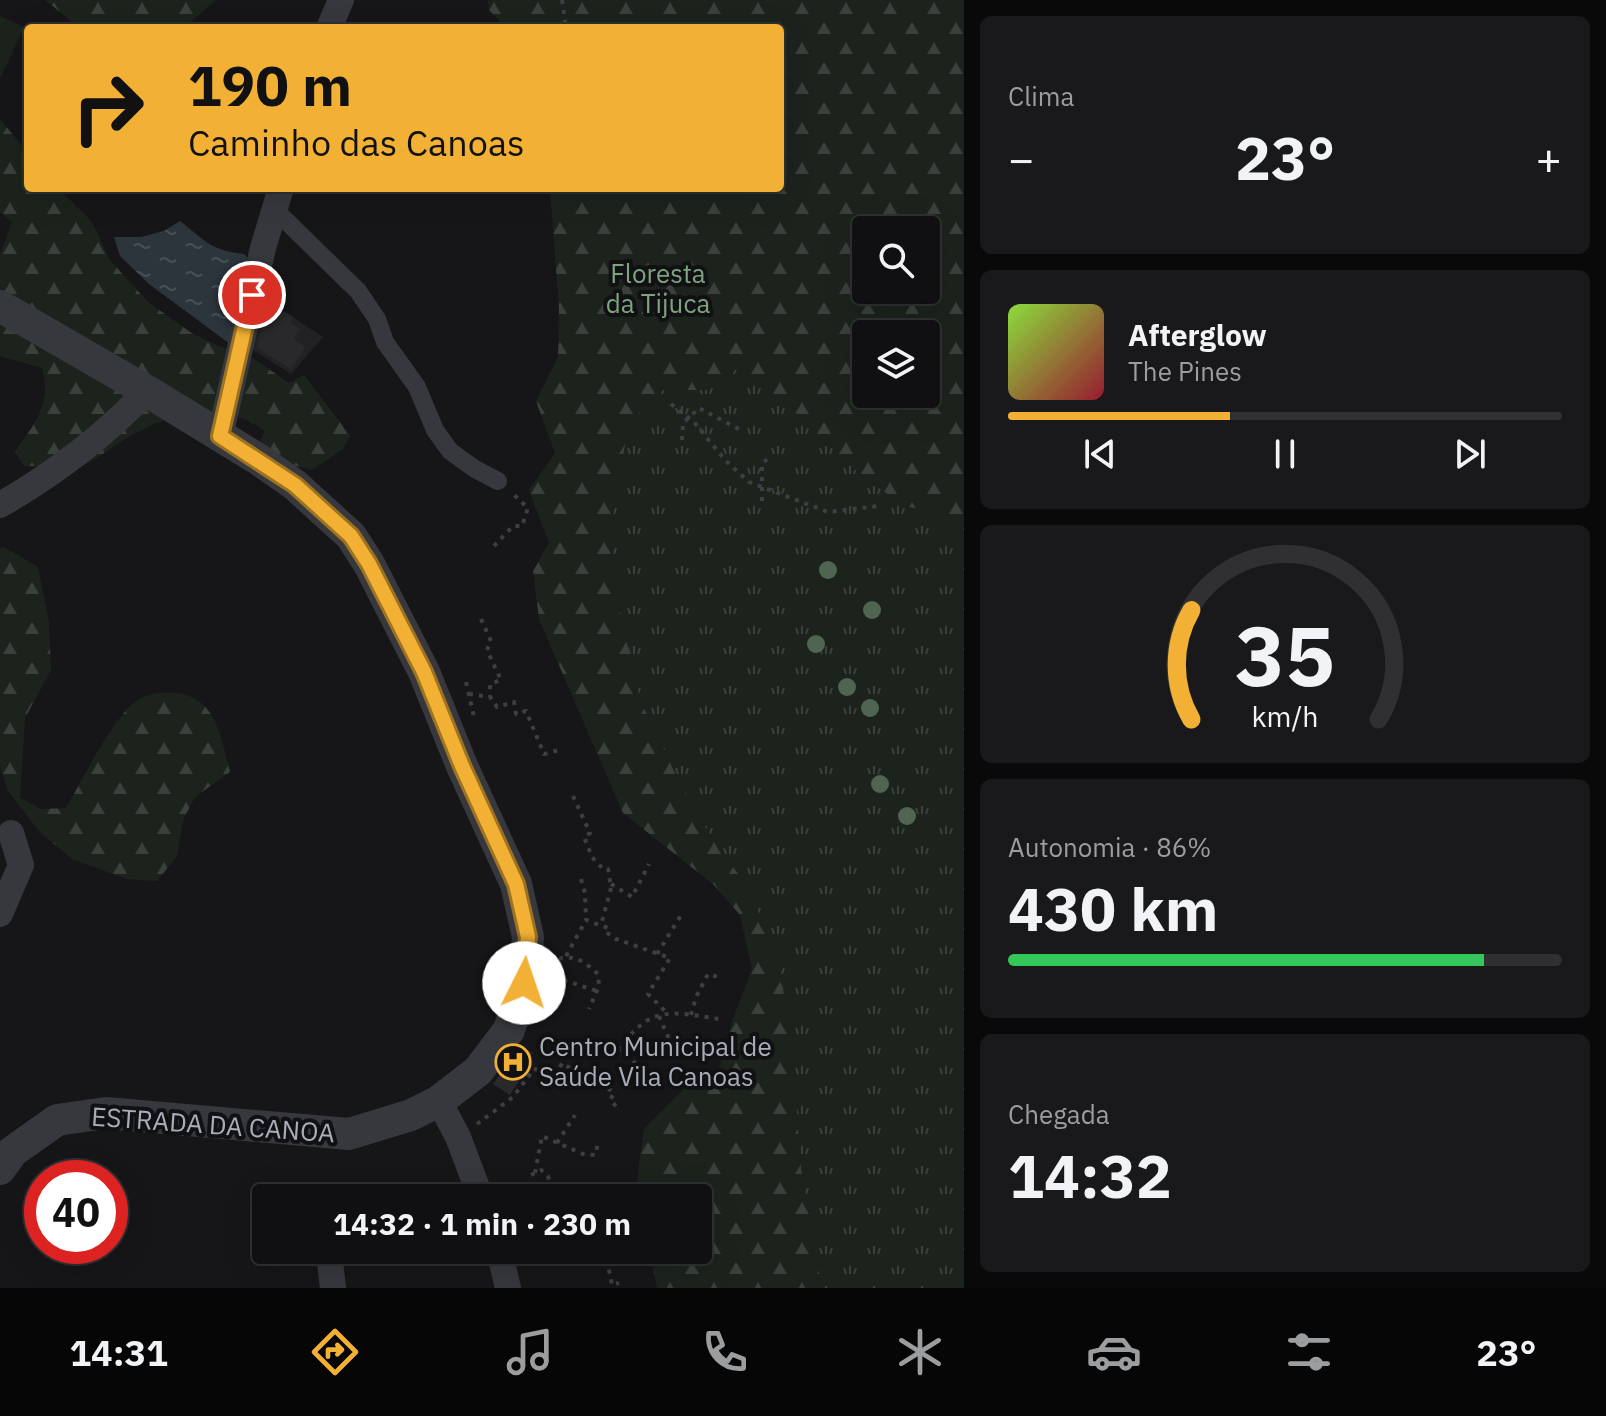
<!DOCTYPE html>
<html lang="pt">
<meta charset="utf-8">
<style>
body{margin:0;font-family:"IBM Plex Sans",sans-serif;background:#19191b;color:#f1f3f6;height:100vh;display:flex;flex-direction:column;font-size:30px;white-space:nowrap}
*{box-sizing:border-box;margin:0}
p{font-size:26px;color:#9c9d9f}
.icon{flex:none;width:44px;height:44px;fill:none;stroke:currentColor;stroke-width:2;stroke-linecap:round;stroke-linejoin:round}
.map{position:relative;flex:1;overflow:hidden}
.details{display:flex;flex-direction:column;gap:16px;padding:16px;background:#09090a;width:642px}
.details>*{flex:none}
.guide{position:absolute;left:24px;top:24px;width:760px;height:168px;border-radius:8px;box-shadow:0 8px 32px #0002,0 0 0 2px #303032;background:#f2b134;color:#111;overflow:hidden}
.controls{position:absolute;left:852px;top:216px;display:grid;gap:16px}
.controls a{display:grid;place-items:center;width:88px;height:88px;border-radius:8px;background:#101012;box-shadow:0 8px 32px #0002,0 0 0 2px #303032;font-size:40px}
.speed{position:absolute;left:24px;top:1160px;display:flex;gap:16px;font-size:40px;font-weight:700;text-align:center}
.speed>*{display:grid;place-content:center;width:104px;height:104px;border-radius:50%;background:#101012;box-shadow:0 8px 32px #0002,0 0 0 2px #303032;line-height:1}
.speed .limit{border:12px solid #d22;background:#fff;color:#111}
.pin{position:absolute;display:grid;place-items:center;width:68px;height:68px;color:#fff;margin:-34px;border:4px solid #fff;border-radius:50%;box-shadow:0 2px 8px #0007}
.me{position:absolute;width:88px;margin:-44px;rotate:4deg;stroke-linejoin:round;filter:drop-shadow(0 0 6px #0008)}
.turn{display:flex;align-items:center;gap:28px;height:168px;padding:0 32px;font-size:36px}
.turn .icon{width:104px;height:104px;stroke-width:2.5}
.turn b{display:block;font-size:56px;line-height:68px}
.big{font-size:60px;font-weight:800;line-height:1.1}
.details .card{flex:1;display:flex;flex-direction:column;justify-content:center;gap:12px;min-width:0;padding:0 28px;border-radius:12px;background:#19191b}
.details .dial{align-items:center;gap:0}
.dial svg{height:208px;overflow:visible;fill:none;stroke:#303032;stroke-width:7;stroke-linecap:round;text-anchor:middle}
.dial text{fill:#f1f3f6;stroke:none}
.song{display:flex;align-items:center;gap:24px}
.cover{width:96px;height:96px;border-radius:12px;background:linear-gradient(135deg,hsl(90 70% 55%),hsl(350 70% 35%))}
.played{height:8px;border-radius:4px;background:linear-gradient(90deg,#f2b134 40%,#303032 40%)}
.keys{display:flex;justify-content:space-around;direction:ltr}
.heat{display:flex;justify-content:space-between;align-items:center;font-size:44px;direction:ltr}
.charge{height:12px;border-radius:6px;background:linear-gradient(90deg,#34c759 86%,#303032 0)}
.trip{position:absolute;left:252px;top:1184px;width:460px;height:80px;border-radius:8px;background:#101012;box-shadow:0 8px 32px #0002,0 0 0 2px #303032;font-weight:800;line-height:80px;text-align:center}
.tabs{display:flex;height:128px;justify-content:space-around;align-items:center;background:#060607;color:#9c9d9f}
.tabs .icon{width:56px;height:56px}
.tabs .active{color:#f2b134}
.tabs b{font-size:36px;color:#f1f3f6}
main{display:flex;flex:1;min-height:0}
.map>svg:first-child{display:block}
.built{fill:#222225}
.grass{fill:url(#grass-tufts)}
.forest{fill:url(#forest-firs);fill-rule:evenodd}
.pitch{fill:#1c231d}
.water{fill:url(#water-ripples)}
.building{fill:#29292c}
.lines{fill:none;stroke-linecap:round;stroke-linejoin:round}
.path{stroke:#3d3f44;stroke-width:4;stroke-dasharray:4 6;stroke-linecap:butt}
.pedestrian{stroke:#37383d;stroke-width:18}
.minor{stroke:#37383d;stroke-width:26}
.tertiary{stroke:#37383d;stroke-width:32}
.tree{fill:#506452}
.route-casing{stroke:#9d7322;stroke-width:20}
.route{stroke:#f2b134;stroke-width:14}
.labels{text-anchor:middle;stroke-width:8;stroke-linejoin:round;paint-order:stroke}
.park-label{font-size:26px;fill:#7fa381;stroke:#111113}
.poi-label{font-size:26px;fill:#a8adb8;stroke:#111113;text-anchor:start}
.street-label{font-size:26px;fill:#a8adb8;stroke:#111113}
</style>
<main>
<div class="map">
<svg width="964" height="1288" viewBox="0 0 964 1288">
<defs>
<pattern id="grass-tufts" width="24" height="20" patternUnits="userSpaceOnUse" patternTransform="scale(2)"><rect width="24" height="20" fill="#1c231d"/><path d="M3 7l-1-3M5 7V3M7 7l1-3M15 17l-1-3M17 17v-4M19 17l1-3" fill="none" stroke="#3a403c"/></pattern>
<pattern id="forest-firs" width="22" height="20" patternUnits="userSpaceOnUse" patternTransform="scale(2)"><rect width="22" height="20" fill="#1c231d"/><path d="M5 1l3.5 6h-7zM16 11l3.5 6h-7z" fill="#3a403c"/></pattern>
<pattern id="water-ripples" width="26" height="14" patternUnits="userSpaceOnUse" patternTransform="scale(2)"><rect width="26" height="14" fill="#2c353c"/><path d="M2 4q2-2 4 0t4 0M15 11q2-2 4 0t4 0" fill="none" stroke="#485056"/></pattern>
</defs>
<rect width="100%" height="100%" fill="#161618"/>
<polygon class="built" points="258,294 323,337 291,374 242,343"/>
<polygon class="grass" points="739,367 782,400 854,469 902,505 964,521 964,1288 822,1288 801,1168 794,1075 751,892 707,830 675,773 640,700 621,617 610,532 629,422 663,389 708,390"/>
<g class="forest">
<polygon points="45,0 216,0 183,28 80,28"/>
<path d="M488,0H964V521L902,505L854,469L782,400L739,367L709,390H663L629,422L610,532L621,617L640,700L675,773L707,830L751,892L781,973L794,1075L801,1168L822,1288H657L649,1250H698V1198H638L636,1188L644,1129L686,1087L720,1066L733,1019L752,969L740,915L714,885L623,813L539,619L533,571L549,543L529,490L555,453L536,401L558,357L559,309L550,188H780V28H506L489,10ZM866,230H926V290H866ZM926,334V394H866V334Z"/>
<path d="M0,119L28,153V188H58L92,222L109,259L148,302L193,334L228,350L247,354L289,383L304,375L350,435L343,449L312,470L280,462L257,449L265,431C222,398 164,414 122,441C110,448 93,463 80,466C63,470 41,466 24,466L15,451C34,426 53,401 42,368L0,356V254L12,222L0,212Z"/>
<path d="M4,547L38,567L49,622L51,670L25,718L20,798L41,809L66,808C84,777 105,733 129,707C138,698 150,693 162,693C215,689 220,732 230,772L195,797L183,820L177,856L157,881L127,879L72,859L40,832L8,791L0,767V548Z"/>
</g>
<polygon class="pitch" points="0,16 24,27 0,79"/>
<path class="water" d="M180,221C206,241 209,250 244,254L249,260L230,344L149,284L120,256L114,237H141L164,231Z"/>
<g class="building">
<polygon points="267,301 293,317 290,323 300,329 293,339 305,347 291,369 257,348"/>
<polygon points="521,1046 533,1053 519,1073 523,1075 510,1095 493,1084"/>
</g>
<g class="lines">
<g class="path">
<polyline points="562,0 566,28"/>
<polyline points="671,404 694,422 725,460 749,482 828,512 878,506"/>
<polyline points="682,440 683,423 699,408 744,432"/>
<polyline points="762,501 762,464 770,456"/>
<polyline points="494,546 513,526 522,526 528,508 512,493"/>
<polyline points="481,619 491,641 487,650 501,680 490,684 490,697"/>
<polyline points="466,682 474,717"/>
<polyline points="469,694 490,697 497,707 514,702 516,714 526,711 544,754 559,750"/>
<polyline points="573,796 590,833 584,837 592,857 603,869 608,869 611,888 601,925"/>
<polyline points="581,879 585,893 586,920"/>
<polyline points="611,884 632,897 649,864"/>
<polyline points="657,954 683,912"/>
<polyline points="566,956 586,920 608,928 606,932 616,939 670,958 648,994 668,1014"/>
<polyline points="554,977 597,991"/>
<path d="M554,979L561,958C577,955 587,964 598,974L599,986L589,1009"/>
<polyline points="691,1015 696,997 708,974 722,978"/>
<polyline points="659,1016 675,1053"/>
<polyline points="617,1049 642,1068"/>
<path d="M575,1066C588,1078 601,1082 614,1093L610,1100L616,1106"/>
<path d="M477,1124L513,1097L534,1069L557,1073L562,1063L573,1070L582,1054L586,1055L594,1047L602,1044L613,1053C624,1043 633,1030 645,1022C666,1007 696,1016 719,1019"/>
<polyline points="557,1143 575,1115"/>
<polyline points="535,1173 542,1136 583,1154 595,1155 599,1140"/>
<polyline points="531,1175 541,1170 548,1176 554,1198"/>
<polyline points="605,1250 612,1285 619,1283"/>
</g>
<polyline class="pedestrian" points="274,209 358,291 377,319 385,342 417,387 435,430 450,451 475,469 498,481"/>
<g class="minor">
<polyline points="329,28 341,0"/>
<polyline points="220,436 263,248 281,188"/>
<path d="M0,505C54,474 104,436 147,391"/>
<polyline points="0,914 21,865 11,833"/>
<polyline points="439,1101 458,1137 481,1198"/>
<polyline points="499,1250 508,1288"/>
<polyline points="330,1262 333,1288"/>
</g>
<polyline class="tertiary" points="0,306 147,391 258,459 295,485 351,536 369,564 424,672 462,766 516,884 528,937 524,983 509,1030 478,1071 439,1101 411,1115 349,1134 106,1113 57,1120 12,1152 0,1169"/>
</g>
<g class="tree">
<circle cx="828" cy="570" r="9"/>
<circle cx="872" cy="610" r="9"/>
<circle cx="816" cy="644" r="9"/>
<circle cx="847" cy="687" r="9"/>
<circle cx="870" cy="708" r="9"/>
<circle cx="880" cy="784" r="9"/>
<circle cx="907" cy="816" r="9"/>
</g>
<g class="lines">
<defs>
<polyline id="route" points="252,295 220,436 295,485 351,536 369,564 424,672 462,766 516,884 528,937 524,983"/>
</defs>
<use href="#route" class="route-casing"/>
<use href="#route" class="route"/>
</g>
<defs>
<symbol id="hospital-ring" viewBox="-11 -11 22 22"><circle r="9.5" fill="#111113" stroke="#f2b134" stroke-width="1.5"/><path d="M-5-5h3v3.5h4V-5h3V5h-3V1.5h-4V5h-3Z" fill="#f2b134"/></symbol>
</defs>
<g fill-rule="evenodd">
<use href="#hospital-ring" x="493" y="1042" width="40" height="40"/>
</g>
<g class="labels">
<g class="park-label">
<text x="658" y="283">Floresta<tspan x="658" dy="30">da Tijuca</tspan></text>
</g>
<g class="poi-label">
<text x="539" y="1056">Centro Municipal de<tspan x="539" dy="30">Saúde Vila Canoas</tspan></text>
</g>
<g class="street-label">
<text transform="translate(213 1125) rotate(4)" y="9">ESTRADA DA CANOA</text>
</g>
</g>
</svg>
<div class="controls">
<a><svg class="icon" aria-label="search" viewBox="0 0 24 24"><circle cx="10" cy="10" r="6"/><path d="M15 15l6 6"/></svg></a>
<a><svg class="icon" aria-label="layers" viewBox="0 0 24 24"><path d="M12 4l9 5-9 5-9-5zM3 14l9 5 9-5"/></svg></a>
</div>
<div class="speed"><div class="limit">40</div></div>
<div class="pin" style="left:252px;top:295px;background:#d93025"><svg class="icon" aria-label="arrive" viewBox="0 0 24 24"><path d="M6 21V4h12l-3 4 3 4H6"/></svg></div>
<svg class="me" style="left:524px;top:983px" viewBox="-20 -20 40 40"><circle r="19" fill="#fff"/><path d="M0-13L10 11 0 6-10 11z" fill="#f2b134"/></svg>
<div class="trip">14:32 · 1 min · 230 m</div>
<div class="guide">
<div class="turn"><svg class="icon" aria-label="right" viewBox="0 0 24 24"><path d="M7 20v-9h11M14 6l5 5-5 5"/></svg><div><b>190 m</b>Caminho das Canoas</div></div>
</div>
</div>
<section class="details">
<div class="card"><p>Clima</p>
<div class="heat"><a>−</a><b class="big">23°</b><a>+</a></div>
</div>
<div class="card">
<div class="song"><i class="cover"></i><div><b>Afterglow</b><p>The Pines</p></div></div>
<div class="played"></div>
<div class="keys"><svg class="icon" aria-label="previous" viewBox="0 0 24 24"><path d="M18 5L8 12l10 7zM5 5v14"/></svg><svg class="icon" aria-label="pause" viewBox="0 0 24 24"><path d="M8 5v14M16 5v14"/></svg><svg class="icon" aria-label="next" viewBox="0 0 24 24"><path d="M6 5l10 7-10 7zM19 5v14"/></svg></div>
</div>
<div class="card dial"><svg viewBox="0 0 100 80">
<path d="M14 69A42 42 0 1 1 86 69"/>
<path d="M14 69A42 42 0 0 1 14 27" stroke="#f2b134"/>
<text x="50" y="56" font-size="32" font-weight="700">35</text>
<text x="50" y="72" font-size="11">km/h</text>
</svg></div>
<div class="card"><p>Autonomia · 86%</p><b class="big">430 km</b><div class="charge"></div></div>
<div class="card"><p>Chegada</p><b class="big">14:32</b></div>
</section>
</main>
<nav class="tabs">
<b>14:31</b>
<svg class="icon active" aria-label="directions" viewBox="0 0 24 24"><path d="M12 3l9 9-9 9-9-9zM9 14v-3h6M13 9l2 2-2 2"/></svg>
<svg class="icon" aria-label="music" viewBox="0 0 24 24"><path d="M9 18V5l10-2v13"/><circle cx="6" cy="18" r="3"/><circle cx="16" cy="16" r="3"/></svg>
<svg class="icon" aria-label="phone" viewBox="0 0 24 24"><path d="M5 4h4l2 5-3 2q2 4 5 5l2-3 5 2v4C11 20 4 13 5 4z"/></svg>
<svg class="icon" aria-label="climate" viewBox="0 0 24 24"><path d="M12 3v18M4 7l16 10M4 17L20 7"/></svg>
<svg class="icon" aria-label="car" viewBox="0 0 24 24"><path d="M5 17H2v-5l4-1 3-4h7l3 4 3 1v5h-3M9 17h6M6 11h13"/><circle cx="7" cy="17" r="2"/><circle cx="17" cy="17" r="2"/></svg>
<svg class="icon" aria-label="filters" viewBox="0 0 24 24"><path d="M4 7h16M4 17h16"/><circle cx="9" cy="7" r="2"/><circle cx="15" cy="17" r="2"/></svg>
<b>23°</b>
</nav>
